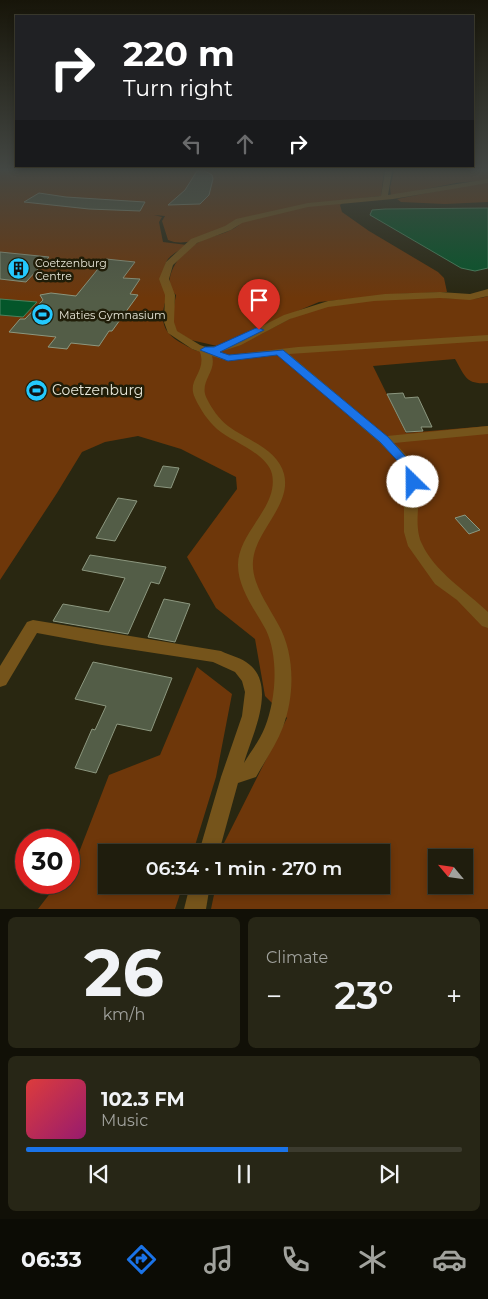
<!DOCTYPE html>
<meta charset="utf-8">
<style>
body{margin:0;font-family:Montserrat,sans-serif;background:#272616;color:#f1f3f6;height:100vh;display:flex;flex-direction:column;font-size:19px;white-space:nowrap}
*{box-sizing:border-box;margin:0}
p{font-size:16px;color:#a1a29d}
.icon{flex:none;width:28px;height:28px;fill:none;stroke:currentColor;stroke-width:2;stroke-linecap:round;stroke-linejoin:round}
.map{position:relative;height:909px;overflow:hidden}
.drawer{display:flex;flex-direction:column;gap:8px;padding:8px;background:#111007;flex:1}
.drawer>*{flex:none}
.banner{position:absolute;left:15px;top:15px;width:459px;height:152px;border-radius:0px;box-shadow:0 2px 8px #0003,0 0 0 1px #3c3b2e;background:#202124;color:#fff;overflow:hidden}
.needle{width:32px;rotate:299deg}
.buttons{position:absolute;left:428px;top:849px;display:grid;gap:10px}
.buttons a{display:grid;place-items:center;width:45px;height:45px;border-radius:0px;background:#1f1d0d;box-shadow:0 2px 8px #0003,0 0 0 1px #3c3b2e;font-size:25px}
.speed{position:absolute;left:15px;top:829px;display:flex;gap:10px;font-size:25px;font-weight:700;text-align:center}
.speed>*{display:grid;place-content:center;width:65px;height:65px;border-radius:50%;background:#1f1d0d;box-shadow:0 2px 8px #0003,0 0 0 1px #3c3b2e;line-height:1}
.speed .limit{border:8px solid #d22;background:#fff;color:#111}
.pin{position:absolute;display:grid;place-items:center;width:42px;height:42px;color:#fff;margin:-51px -21px;border-radius:50% 50% 50% 0;rotate:-45deg;box-shadow:0 0 5px #0007}
.pin .icon{rotate:45deg}
.me{position:absolute;width:55px;margin:-28px;rotate:337deg;stroke-linejoin:round;filter:drop-shadow(0 0 4px #0008)}
.turn{display:flex;align-items:center;gap:18px;height:105px;padding:0 25px;font-size:22px}
.turn .icon{width:65px;height:65px;stroke-width:2.5}
.turn b{display:block;font-size:35px;line-height:42px}
.lanes{display:flex;align-items:center;height:48px;padding:0 25px;background:#0003;justify-content:center;gap:25px;direction:ltr}
.lanes .off{opacity:.35}
.big{font-size:38px;font-weight:600;line-height:1.1}
.drawer .widget{flex:1;display:flex;flex-direction:column;justify-content:center;gap:8px;min-width:0;padding:0 18px;border-radius:8px;background:#272616}
.drawer .dial{align-items:center;gap:0}
.dial b{font-size:65px;line-height:1}
.song{display:flex;align-items:center;gap:15px}
.cover{width:60px;height:60px;border-radius:8px;background:linear-gradient(135deg,hsl(0 70% 55%),hsl(320 70% 35%))}
.played{height:5px;border-radius:2px;background:linear-gradient(90deg,#1a73e8 60%,#3c3b2e 60%)}
.keys{display:flex;justify-content:space-around;direction:ltr}
.heat{display:flex;justify-content:space-between;align-items:center;font-size:28px;direction:ltr}
.drawer .tiles{flex:1;display:grid;gap:8px;grid-template-columns:1fr 1fr}
.widget:last-child{grid-column:span 2}
.trip{position:absolute;left:98px;top:844px;width:292px;height:50px;border-radius:0px;background:#1f1d0d;box-shadow:0 2px 8px #0003,0 0 0 1px #3c3b2e;font-weight:600;line-height:50px;text-align:center}
.dock{display:flex;height:80px;justify-content:space-around;align-items:center;background:#0c0c05;color:#a1a29d}
.dock .icon{width:35px;height:35px}
.dock .current{color:#1a73e8}
.dock b{font-size:22px;color:#f1f3f6}
.map>svg:first-child{display:block}
.green{fill:#6e370a;fill-rule:evenodd}
.water{fill:#04562a;stroke:#48825e}
.building{fill:#535d47;stroke:#8c977f}
.lines{fill:none;stroke-linecap:round;stroke-linejoin:round}
.minor{fill:#75541b;fill-rule:evenodd}
.route{fill:#1a73e8;stroke:#114b97}
.labels{text-anchor:middle;stroke-width:5;stroke-linejoin:round;paint-order:stroke}
.far-poi-label{font-size:11px;fill:#e8e7d9;stroke:#201d08;text-anchor:start}
.poi-label{font-size:14px;fill:#e8e7d9;stroke:#201d08;text-anchor:start}
</style>
<div class="map">
<svg width="488" height="909" viewBox="0 0 488 909">
<rect width="100%" height="100%" fill="#292711"/>
<g class="green">
<path d="M0,171H384L381,196L345,200L340,205L342,212L369,231L438,272L444,278L447,292L398,294L319,302L267,324L231,342L217,346L191,340L176,331L172,316L176,295L170,289C166,268 185,248 203,240C215,235 229,233 239,225L233,223C214,231 189,249 168,240L162,221L165,216L154,215L162,217L159,222L163,242L187,245C181,250 173,253 168,259C160,269 169,287 166,299C159,322 163,334 185,345C190,348 197,352 203,352C241,355 285,313 326,306C364,298 404,297 443,298C458,298 473,301 488,296V383C466,385 465,376 455,359L373,366L406,433L488,426V909H211L216,885H381V852H222L223,845L287,718L265,696L255,639L216,608L187,557L237,489L236,477L181,449L138,436L105,442L82,452L57,493L0,580ZM436,858H464V885H436Z"/>
<polygon points="394,171 488,171 488,180 456,183 391,196 390,187"/>
<polygon points="488,183 488,202 445,204 401,202 397,199 463,186"/>
<polygon points="197,667 232,694 216,777 193,852 106,852 106,885 183,885 175,909 38,909 58,883 69,882 69,867 78,855 109,775 160,755"/>
</g>
<g class="water">
<polygon points="488,208 488,268 475,271 461,268 370,215 372,210 385,209"/>
<polygon points="0,299 37,302 23,317 0,315"/>
</g>
<g class="building">
<polygon points="197,171 205,171 212,175 213,179 209,195 200,204 168,205 185,190"/>
<polygon points="39,193 66,197 145,202 140,211 89,209 24,202"/>
<polygon points="0,252 49,257 26,282 0,279"/>
<polygon points="106,259 135,262 123,278 140,279 130,294 138,295 112,331 109,331 99,346 71,343 67,349 48,347 56,337 9,332 20,319 25,319 43,300 40,295 51,293 76,296"/>
<polygon points="403,393 405,398 418,397 432,427 421,427 423,431 406,432 387,394"/>
<polygon points="163,466 179,468 171,488 154,486"/>
<polygon points="118,498 137,501 115,541 96,538"/>
<polygon points="465,515 480,530 469,534 455,518"/>
<polygon points="90,555 166,567 159,584 151,582 128,634 53,621 63,604 109,612 125,578 82,570"/>
<polygon points="164,599 190,604 175,642 148,637"/>
<polygon points="93,662 172,678 151,731 117,724 96,773 75,768 92,729 95,730 106,706 75,699"/>
</g>
<g class="lines">
<g class="minor">
<path d="M385,171H392L388,195L488,179V183L393,199L308,207L242,223L231,230L197,243L173,265L169,279L175,295L174,322L177,331L200,345L206,347L217,346L234,340L284,315L328,301L385,294L440,292L470,294L488,289V296L470,300L440,298L374,301L328,307L290,319L241,345L220,352L229,355L298,347L488,335V341L289,354L387,436L488,426V434L394,443C402,450 411,459 416,469C425,488 411,522 422,544C434,571 467,592 488,612V628L482,626L457,600L435,584L408,546L404,532V493L406,482L404,469L399,462L380,443L278,355L228,361L212,356C217,372 198,382 207,399C212,409 219,419 228,426C245,439 278,449 284,474C292,505 255,531 253,561C251,583 268,605 278,624C295,653 295,695 283,727C276,745 265,761 256,777L238,783L219,852H199L221,777L242,716L245,692L242,681L235,672L213,662L102,645L37,633L6,685L0,687V666L27,622L33,620L221,651C229,655 239,657 246,662C279,683 252,735 244,763C251,751 260,740 265,727C276,699 279,658 266,630C255,610 238,588 238,565C238,532 279,507 272,474C267,453 232,442 217,429C208,421 200,409 195,398C186,379 207,373 200,352L192,349L168,333L164,322L165,295L159,279L166,262L191,239L225,226L236,219L308,203L381,196Z"/>
<polygon points="190,885 210,885 206,909 184,909"/>
</g>
</g>
<linearGradient id="sky" x2="0" y2="1"><stop stop-color="#171509"/><stop offset="0.57" stop-color="#434743"/><stop offset="1" stop-color="#434743" stop-opacity="0"/></linearGradient>
<rect width="488" height="298" fill="url(#sky)"/>
<polygon class="route" points="256,328 259,328 264,330 220,352 229,355 283,350 388,437 414,466 419,482 417,485 409,485 405,469 380,442 277,355 228,361 200,350 205,347 214,347"/>
<defs>
<symbol id="building-disc" viewBox="-11 -11 22 22"><circle r="9.5" fill="#24c9fe" stroke="#201d08"/><path d="M-4-6H4V6H1V3H-1V6H-4ZM-2.5-4.3h1.7v1.8h-1.7ZM.8-4.3h1.7v1.8H.8ZM-2.5-1h1.7V.8h-1.7ZM.8-1h1.7V.8H.8Z" fill="#111"/></symbol>
<symbol id="stadium-disc" viewBox="-11 -11 22 22"><circle r="9.5" fill="#24c9fe" stroke="#201d08"/><path d="M0-5a6.5 5 0 1 0 0 10a6.5 5 0 1 0 0-10ZM-3.5-1.8h7v3.6h-7Z" fill="#111"/></symbol>
</defs>
<g fill-rule="evenodd">
<use href="#building-disc" x="6" y="256" width="25" height="25"/>
<use href="#stadium-disc" x="30" y="302" width="25" height="25"/>
<use href="#stadium-disc" x="24" y="378" width="25" height="25"/>
</g>
<g class="labels">
<g class="far-poi-label">
<text x="35" y="267">Coetzenburg<tspan x="35" dy="13">Centre</tspan></text>
<text x="59" y="319">Maties Gymnasium</text>
</g>
<g class="poi-label">
<text x="52" y="395">Coetzenburg</text>
</g>
</g>
</svg>
<div class="buttons">
<a><svg class="needle" viewBox="-14 -14 28 28"><path d="M0-13l5 13h-10z" fill="#e53935"/><path d="M0 13l5-13h-10z" fill="#a1a29d"/></svg></a>
</div>
<div class="speed"><div class="limit">30</div></div>
<div class="pin" style="left:259px;top:330px;background:#d93025"><svg class="icon" aria-label="arrive" viewBox="0 0 24 24"><path d="M6 21V4h12l-3 4 3 4H6"/></svg></div>
<svg class="me" style="left:413px;top:482px" viewBox="-20 -20 40 40"><circle r="19" fill="#fff"/><path d="M0-13L10 11 0 6-10 11z" fill="#1a73e8"/></svg>
<div class="trip">06:34 · 1 min · 270 m</div>
<div class="banner">
<div class="turn"><svg class="icon" aria-label="right" viewBox="0 0 24 24"><path d="M7 20v-9h11M14 6l5 5-5 5"/></svg><div><b>220 m</b>Turn right</div></div>
<div class="lanes"><svg class="icon off" aria-label="left" viewBox="0 0 24 24"><path d="M17 20v-9H6M10 6l-5 5 5 5"/></svg><svg class="icon off" aria-label="ahead" viewBox="0 0 24 24"><path d="M12 20V5M6 11l6-6 6 6"/></svg><svg class="icon" aria-label="right" viewBox="0 0 24 24"><path d="M7 20v-9h11M14 6l5 5-5 5"/></svg></div>
</div>
</div>
<section class="drawer">
<div class="tiles">
<div class="widget dial"><b>26</b><p>km/h</p></div>
<div class="widget"><p>Climate</p>
<div class="heat"><a>−</a><b class="big">23°</b><a>+</a></div>
</div>
<div class="widget">
<div class="song"><i class="cover"></i><div><b>102.3 FM</b><p>Music</p></div></div>
<div class="played"></div>
<div class="keys"><svg class="icon" aria-label="previous" viewBox="0 0 24 24"><path d="M18 5L8 12l10 7zM5 5v14"/></svg><svg class="icon" aria-label="pause" viewBox="0 0 24 24"><path d="M8 5v14M16 5v14"/></svg><svg class="icon" aria-label="next" viewBox="0 0 24 24"><path d="M6 5l10 7-10 7zM19 5v14"/></svg></div>
</div>
</div>
</section>
<nav class="dock">
<b>06:33</b>
<svg class="icon current" aria-label="directions" viewBox="0 0 24 24"><path d="M12 3l9 9-9 9-9-9zM9 14v-3h6M13 9l2 2-2 2"/></svg>
<svg class="icon" aria-label="music" viewBox="0 0 24 24"><path d="M9 18V5l10-2v13"/><circle cx="6" cy="18" r="3"/><circle cx="16" cy="16" r="3"/></svg>
<svg class="icon" aria-label="phone" viewBox="0 0 24 24"><path d="M5 4h4l2 5-3 2q2 4 5 5l2-3 5 2v4C11 20 4 13 5 4z"/></svg>
<svg class="icon" aria-label="climate" viewBox="0 0 24 24"><path d="M12 3v18M4 7l16 10M4 17L20 7"/></svg>
<svg class="icon" aria-label="car" viewBox="0 0 24 24"><path d="M5 17H2v-5l4-1 3-4h7l3 4 3 1v5h-3M9 17h6M6 11h13"/><circle cx="7" cy="17" r="2"/><circle cx="17" cy="17" r="2"/></svg>
</nav>
